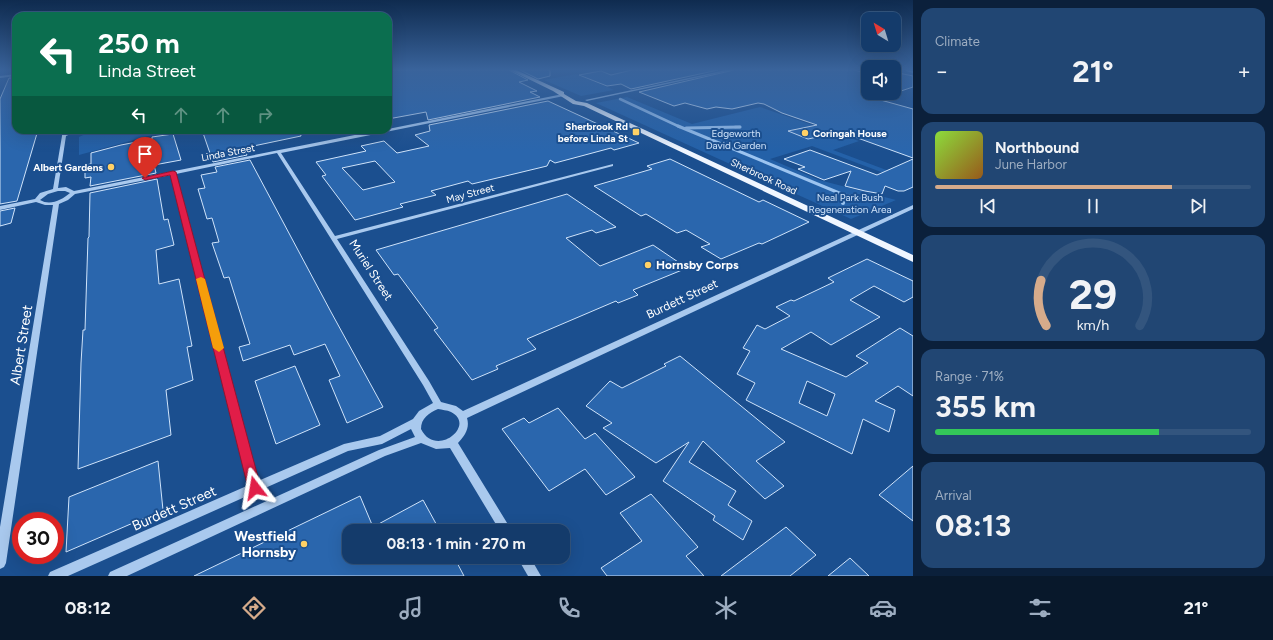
<!DOCTYPE html>
<meta charset="utf-8">
<style>
body{margin:0;font-family:Figtree,sans-serif;background:#214673;color:#f1f3f6;height:100vh;display:flex;flex-direction:column;font-size:15px;white-space:nowrap}
*{box-sizing:border-box;margin:0}
p{font-size:13px;color:#9dadc1}
.icon{flex:none;width:22px;height:22px;fill:none;stroke:currentColor;stroke-width:2;stroke-linecap:round;stroke-linejoin:round}
.map{position:relative;flex:1;overflow:hidden}
.panel{display:flex;flex-direction:column;gap:8px;padding:8px;background:#0b203b;width:360px}
.panel>*{flex:none}
.top-card{position:absolute;left:12px;top:12px;width:380px;height:122px;border-radius:12px;box-shadow:0 4px 16px #0002,0 0 0 1px #33557e;background:#0b6e4f;color:#fff;overflow:hidden}
.needle{width:26px;rotate:322deg}
.buttons{position:absolute;left:861px;top:12px;display:grid;gap:8px}
.buttons a{display:grid;place-items:center;width:40px;height:40px;border-radius:8px;background:#143b6b;box-shadow:0 4px 16px #0002,0 0 0 1px #33557e;font-size:20px}
.speed{position:absolute;left:12px;top:512px;display:flex;gap:8px;font-size:20px;font-weight:700;text-align:center}
.speed>*{display:grid;place-content:center;width:52px;height:52px;border-radius:50%;background:#143b6b;box-shadow:0 4px 16px #0002,0 0 0 1px #33557e;line-height:1}
.speed .limit{border:6px solid #d22;background:#fff;color:#111}
.pin{position:absolute;display:grid;place-items:center;width:34px;height:34px;color:#fff;margin:-41px -17px;border-radius:50% 50% 50% 0;rotate:-45deg;box-shadow:0 0 4px #0007}
.pin .icon{rotate:45deg}
.me{position:absolute;width:44px;margin:-22px;rotate:346deg;stroke-linejoin:round;filter:drop-shadow(0 0 3px #0008)}
.turn{display:flex;align-items:center;gap:14px;height:84px;padding:0 20px;font-size:18px}
.turn .icon{width:52px;height:52px;stroke-width:2.5}
.turn b{display:block;font-size:28px;line-height:34px}
.lanes{display:flex;align-items:center;height:38px;padding:0 20px;background:#0003;justify-content:center;gap:20px;direction:ltr}
.lanes .off{opacity:.35}
.big{font-size:30px;font-weight:700;line-height:1.1}
.panel .widget{flex:1;display:flex;flex-direction:column;justify-content:center;gap:6px;min-width:0;padding:0 14px;border-radius:12px;background:#214673}
.panel .dial{align-items:center;gap:0}
.dial svg{height:104px;overflow:visible;fill:none;stroke:#33557e;stroke-width:7;stroke-linecap:round;text-anchor:middle}
.dial text{fill:#f1f3f6;stroke:none}
.song{display:flex;align-items:center;gap:12px}
.cover{width:48px;height:48px;border-radius:6px;background:linear-gradient(135deg,hsl(90 70% 55%),hsl(30 70% 35%))}
.played{height:4px;border-radius:2px;background:linear-gradient(90deg,#d6ab8b 75%,#33557e 75%)}
.keys{display:flex;justify-content:space-around;direction:ltr}
.heat{display:flex;justify-content:space-between;align-items:center;font-size:22px;direction:ltr}
.charge{height:6px;border-radius:3px;background:linear-gradient(90deg,#34c759 71%,#33557e 0)}
.trip{position:absolute;left:342px;top:524px;width:228px;height:40px;border-radius:12px;background:#143b6b;box-shadow:0 4px 16px #0002,0 0 0 1px #33557e;font-weight:700;line-height:40px;text-align:center}
.tab-bar{display:flex;height:64px;justify-content:space-around;align-items:center;background:#08182b;color:#9dadc1}
.tab-bar .icon{width:28px;height:28px}
.tab-bar .on{color:#d6ab8b}
.tab-bar b{font-size:18px;color:#f1f3f6}
main{display:flex;flex:1;min-height:0}
.map>svg:first-child{display:block}
.green{fill:#2461a8}
.lines{fill:none;stroke-linecap:round;stroke-linejoin:round}
.stream-far2{stroke:#9cc4f0;stroke-width:2.5}
.stream-far1{stroke:#9cc4f0;stroke-width:3}
.stream{stroke:#9cc4f0;stroke-width:4}
.building{fill:#2a66ad;stroke:#cfe3fa;fill-rule:evenodd}
.minor{fill:#a9c9ee;fill-rule:evenodd}
.major{fill:#f0f6ff;fill-rule:evenodd}
.route{fill:#e11d48;stroke:#92132f}
.slow{fill:#f59e0b}
.poi-dot{fill:#ffd166;stroke:#1b4f8f;stroke-width:1.5}
.labels{text-anchor:middle;stroke-width:4;stroke-linejoin:round;paint-order:stroke}
.far-poi-label{font-size:10px;font-weight:bold;fill:#fff;stroke:#1b4f8f;text-anchor:end}
.far-park-label{font-size:10px;fill:#cfe3fa;stroke:#1b4f8f}
.far-street-label{font-size:10px;fill:#fff;stroke:#1b4f8f}
.poi-label{font-size:12px;font-weight:bold;fill:#fff;stroke:#1b4f8f;text-anchor:start}
.street-label{font-size:12px;fill:#fff;stroke:#1b4f8f}
.near-street-label{font-size:14px;fill:#fff;stroke:#1b4f8f}
.near-poi-label{font-size:14px;font-weight:bold;fill:#fff;stroke:#1b4f8f;text-anchor:end}
</style>
<main>
<div class="map">
<svg width="913" height="576" viewBox="0 0 913 576">
<rect width="100%" height="100%" fill="#1b4f8f"/>
<g class="green">
<polygon points="576,74 614,90 581,96 544,80"/>
<polygon points="627,97 692,124 760,107 859,141 833,150 913,180 913,184 812,146 770,159 819,180 896,200 851,219 596,103"/>
<polygon points="94,130 170,130 79,155 79,137"/>
</g>
<g class="lines">
<g class="stream-far2">
<polyline points="620,99 680,127"/>
<polyline points="735,127 740,127"/>
</g>
<g class="stream-far1">
<polyline points="678,126 844,195 864,198"/>
<polyline points="686,128 740,127"/>
<polyline points="843,200 844,195"/>
</g>
<polyline class="stream" points="843,203 843,199"/>
</g>
<g class="building">
<polygon points="388,70 509,70 528,80 519,82 537,91 530,92 540,97 428,120 426,112 388,119"/>
<polygon points="520,70 550,70 550,76 538,79"/>
<polygon points="632,70 718,70 631,89 621,84 607,86 579,75 601,71 611,75"/>
<polygon points="734,70 855,70 861,72 868,70 868,93 894,93 894,72 913,76 913,87 877,99 913,109 913,158 841,132 808,139 788,131 817,125 782,113 764,104 758,103 732,109 716,107 707,109 685,103 674,106 639,92"/>
<polygon points="9,78 16,78 16,130 38,130 17,201 0,204 0,99"/>
<path d="M548,101L639,143L614,150L611,148L555,163L550,160L547,166L518,173L472,184L468,181L431,191L436,195L400,204L403,207L355,220L322,176L326,175L316,162L366,151L361,146L384,141L397,153L429,146L415,135L430,131L429,125ZM375,161L395,182L363,190L342,168Z"/>
<polygon points="202,130 300,130 301,136 244,148 247,155 213,162"/>
<polygon points="173,134 181,160 154,165 156,173 90,186 91,177 85,178 85,165 91,164 91,153 121,145 152,139 152,137"/>
<polygon points="810,150 877,175 913,159 913,187 904,191 898,191 885,186 882,194 865,191 845,186 851,171 824,180 798,169 805,167 784,159"/>
<polygon points="670,159 759,202 763,200 809,222 762,244 759,243 721,259 701,247 710,244 686,230 677,233 646,214 641,216 594,186 652,169 647,166"/>
<polygon points="250,160 331,312 383,407 347,423 329,380 340,376 325,344 294,355 290,345 243,361 239,347 250,344 229,277 224,278 212,243 219,242 212,218 207,219 198,189 205,188 201,175 217,172 215,167"/>
<polygon points="157,179 164,220 168,219 174,245 156,250 159,284 179,279 192,346 187,347 193,380 166,390 171,435 78,469 81,363 83,330 85,330 88,238 89,237 90,193"/>
<polygon points="567,194 616,227 596,233 592,230 566,238 600,266 653,245 687,268 633,290 638,295 618,303 616,301 527,339 536,349 496,366 498,369 472,380 434,330 438,328 398,274 394,275 376,250"/>
<polygon points="15,208 11,223 0,226 0,211"/>
<path d="M867,259L913,281V297L904,302L874,286L850,300L880,317L831,345L811,332L781,349L846,377L868,363L856,356L900,328L913,336V396L898,386L875,401L895,410L889,432L863,419L852,454L746,400L755,383L737,374L750,351L743,348L757,325L765,329L790,316L776,307L791,300L794,301L834,282L828,278ZM807,381L835,394L827,416L799,403Z"/>
<polygon points="680,356 785,442 756,461 784,486 765,499 703,441 689,462 736,491 728,505 752,521 743,540 713,520 715,516 663,481 689,442 656,463 603,428 612,423 586,406 610,381 622,388 666,366 664,364"/>
<polygon points="295,366 320,425 276,444 255,381"/>
<polygon points="558,408 585,439 595,433 635,477 606,495 585,469 549,491 502,429 524,418 529,423"/>
<polygon points="158,461 163,510 66,552 69,497"/>
<polygon points="913,466 913,521 879,495"/>
<polygon points="651,494 698,547 686,556 704,576 607,576 601,568 642,541 620,513"/>
<polygon points="360,496 373,527 423,500 440,531 349,531 349,557 454,557 464,576 194,576"/>
<polygon points="786,527 816,555 790,576 721,576"/>
<polygon points="850,558 869,576 828,576"/>
</g>
<g class="lines">
<g class="minor">
<polygon points="726,70 733,70 587,101 585,100"/>
<polygon points="906,70 913,71 913,73 906,71"/>
<polygon points="16,74 16,76 0,78 0,76"/>
<path d="M563,94L565,95L564,96L281,153L335,236L613,164V166L337,239L429,381L441,402L456,406L463,411L911,206L913,205V209L467,418C470,428 465,436 458,443L512,531H500L450,448L436,449L421,443L385,456L127,576H108L110,572L379,450L415,437L411,429L382,444L348,451L68,576H48L50,572L249,485L171,175L75,194L68,200L59,204L6,563L4,567L0,569V527L53,205H45L36,202L0,210V206L35,199L40,193L53,189L63,130H67V133L74,130H80L66,136L58,188L66,187L74,191L380,130H388V129ZM277,153L423,385L433,403L419,411L413,419L380,436L344,444L258,481L176,174ZM58,191H65L70,193C62,200 50,206 40,200L48,194ZM438,409C442,410 447,410 451,412C477,425 436,459 421,429C421,418 429,413 438,409Z"/>
<polygon points="517,557 530,557 541,576 528,576"/>
</g>
<polygon class="major" points="510,70 516,70 564,92 564,94 576,101 587,103 913,255 913,262 584,106 573,104 553,91"/>
</g>
<linearGradient id="sky" x2="0" y2="1"><stop stop-color="#0f2b4f"/><stop offset="0.46" stop-color="#39639b"/><stop offset="1" stop-color="#39639b" stop-opacity="0"/></linearGradient>
<rect width="913" height="151" fill="url(#sky)"/>
<polygon class="route" points="173,171 176,172 261,488 259,492 255,494 250,492 248,488 170,175 145,180 142,178"/>
<polygon class="slow" points="201,277 205,279 224,348 219,352 213,348 196,279"/>
<g class="poi-dot">
<rect x="632" y="128" width="8" height="8" rx="2"/>
<circle cx="805" cy="133" r="4"/>
<circle cx="111" cy="167" r="4"/>
<circle cx="648" cy="265" r="4"/>
<circle cx="304" cy="544" r="4"/>
</g>
<g class="labels">
<g class="far-poi-label">
<text x="628" y="130">Sherbrook Rd<tspan x="628" dy="12">before Linda St</tspan></text>
<text x="813" y="137" text-anchor="start">Coringah House</text>
<text x="103" y="171">Albert Gardens</text>
</g>
<g class="far-park-label">
<text x="736" y="137">Edgeworth<tspan x="736" dy="12">David Garden</tspan></text>
<text x="850" y="201">Neal Park Bush<tspan x="850" dy="12">Regeneration Area</tspan></text>
</g>
<g class="far-street-label">
<text transform="translate(228 152) rotate(-11)" y="4">Linda Street</text>
<text transform="translate(764 176) rotate(25)" y="4">Sherbrook Road</text>
<text transform="translate(470 193) rotate(-15)" y="4">May Street</text>
</g>
<g class="poi-label">
<text x="656" y="269">Hornsby Corps</text>
</g>
<g class="street-label">
<text transform="translate(371 270) rotate(57)" y="4">Muriel Street</text>
<text transform="translate(682 299) rotate(-25)" y="4">Burdett Street</text>
</g>
<g class="near-street-label">
<text transform="translate(21 345) rotate(-81)" y="5">Albert Street</text>
<text transform="translate(174 508) rotate(-24)" y="5">Burdett Street</text>
</g>
<g class="near-poi-label">
<text x="296" y="541">Westfield<tspan x="296" dy="16">Hornsby</tspan></text>
</g>
</g>
</svg>
<div class="buttons">
<a><svg class="needle" viewBox="-14 -14 28 28"><path d="M0-13l5 13h-10z" fill="#e53935"/><path d="M0 13l5-13h-10z" fill="#9dadc1"/></svg></a>
<a><svg class="icon" aria-label="sound" viewBox="0 0 24 24"><path d="M4 9h4l5-4v14l-5-4H4zM17 9q2 3 0 6"/></svg></a>
</div>
<div class="speed"><div class="limit">30</div></div>
<div class="pin" style="left:145px;top:178px;background:#d93025"><svg class="icon" aria-label="arrive" viewBox="0 0 24 24"><path d="M6 21V4h12l-3 4 3 4H6"/></svg></div>
<svg class="me" style="left:255px;top:488px" viewBox="-20 -20 40 40"><path d="M0-17L14 15 0 8-14 15z" fill="#e11d48" stroke="#fff" stroke-width="4"/></svg>
<div class="trip">08:13 · 1 min · 270 m</div>
<div class="top-card">
<div class="turn"><svg class="icon" aria-label="left" viewBox="0 0 24 24"><path d="M17 20v-9H6M10 6l-5 5 5 5"/></svg><div><b>250 m</b>Linda Street</div></div>
<div class="lanes"><svg class="icon" aria-label="left" viewBox="0 0 24 24"><path d="M17 20v-9H6M10 6l-5 5 5 5"/></svg><svg class="icon off" aria-label="ahead" viewBox="0 0 24 24"><path d="M12 20V5M6 11l6-6 6 6"/></svg><svg class="icon off" aria-label="ahead" viewBox="0 0 24 24"><path d="M12 20V5M6 11l6-6 6 6"/></svg><svg class="icon off" aria-label="right" viewBox="0 0 24 24"><path d="M7 20v-9h11M14 6l5 5-5 5"/></svg></div>
</div>
</div>
<section class="panel">
<div class="widget"><p>Climate</p>
<div class="heat"><a>−</a><b class="big">21°</b><a>+</a></div>
</div>
<div class="widget">
<div class="song"><i class="cover"></i><div><b>Northbound</b><p>June Harbor</p></div></div>
<div class="played"></div>
<div class="keys"><svg class="icon" aria-label="previous" viewBox="0 0 24 24"><path d="M18 5L8 12l10 7zM5 5v14"/></svg><svg class="icon" aria-label="pause" viewBox="0 0 24 24"><path d="M8 5v14M16 5v14"/></svg><svg class="icon" aria-label="next" viewBox="0 0 24 24"><path d="M6 5l10 7-10 7zM19 5v14"/></svg></div>
</div>
<div class="widget dial"><svg viewBox="0 0 100 80">
<path d="M14 69A42 42 0 1 1 86 69"/>
<path d="M14 69A42 42 0 0 1 10 34" stroke="#d6ab8b"/>
<text x="50" y="56" font-size="32" font-weight="700">29</text>
<text x="50" y="72" font-size="11">km/h</text>
</svg></div>
<div class="widget"><p>Range · 71%</p><b class="big">355 km</b><div class="charge"></div></div>
<div class="widget"><p>Arrival</p><b class="big">08:13</b></div>
</section>
</main>
<nav class="tab-bar">
<b>08:12</b>
<svg class="icon on" aria-label="directions" viewBox="0 0 24 24"><path d="M12 3l9 9-9 9-9-9zM9 14v-3h6M13 9l2 2-2 2"/></svg>
<svg class="icon" aria-label="music" viewBox="0 0 24 24"><path d="M9 18V5l10-2v13"/><circle cx="6" cy="18" r="3"/><circle cx="16" cy="16" r="3"/></svg>
<svg class="icon" aria-label="phone" viewBox="0 0 24 24"><path d="M5 4h4l2 5-3 2q2 4 5 5l2-3 5 2v4C11 20 4 13 5 4z"/></svg>
<svg class="icon" aria-label="climate" viewBox="0 0 24 24"><path d="M12 3v18M4 7l16 10M4 17L20 7"/></svg>
<svg class="icon" aria-label="car" viewBox="0 0 24 24"><path d="M5 17H2v-5l4-1 3-4h7l3 4 3 1v5h-3M9 17h6M6 11h13"/><circle cx="7" cy="17" r="2"/><circle cx="17" cy="17" r="2"/></svg>
<svg class="icon" aria-label="filters" viewBox="0 0 24 24"><path d="M4 7h16M4 17h16"/><circle cx="9" cy="7" r="2"/><circle cx="15" cy="17" r="2"/></svg>
<b>21°</b>
</nav>
